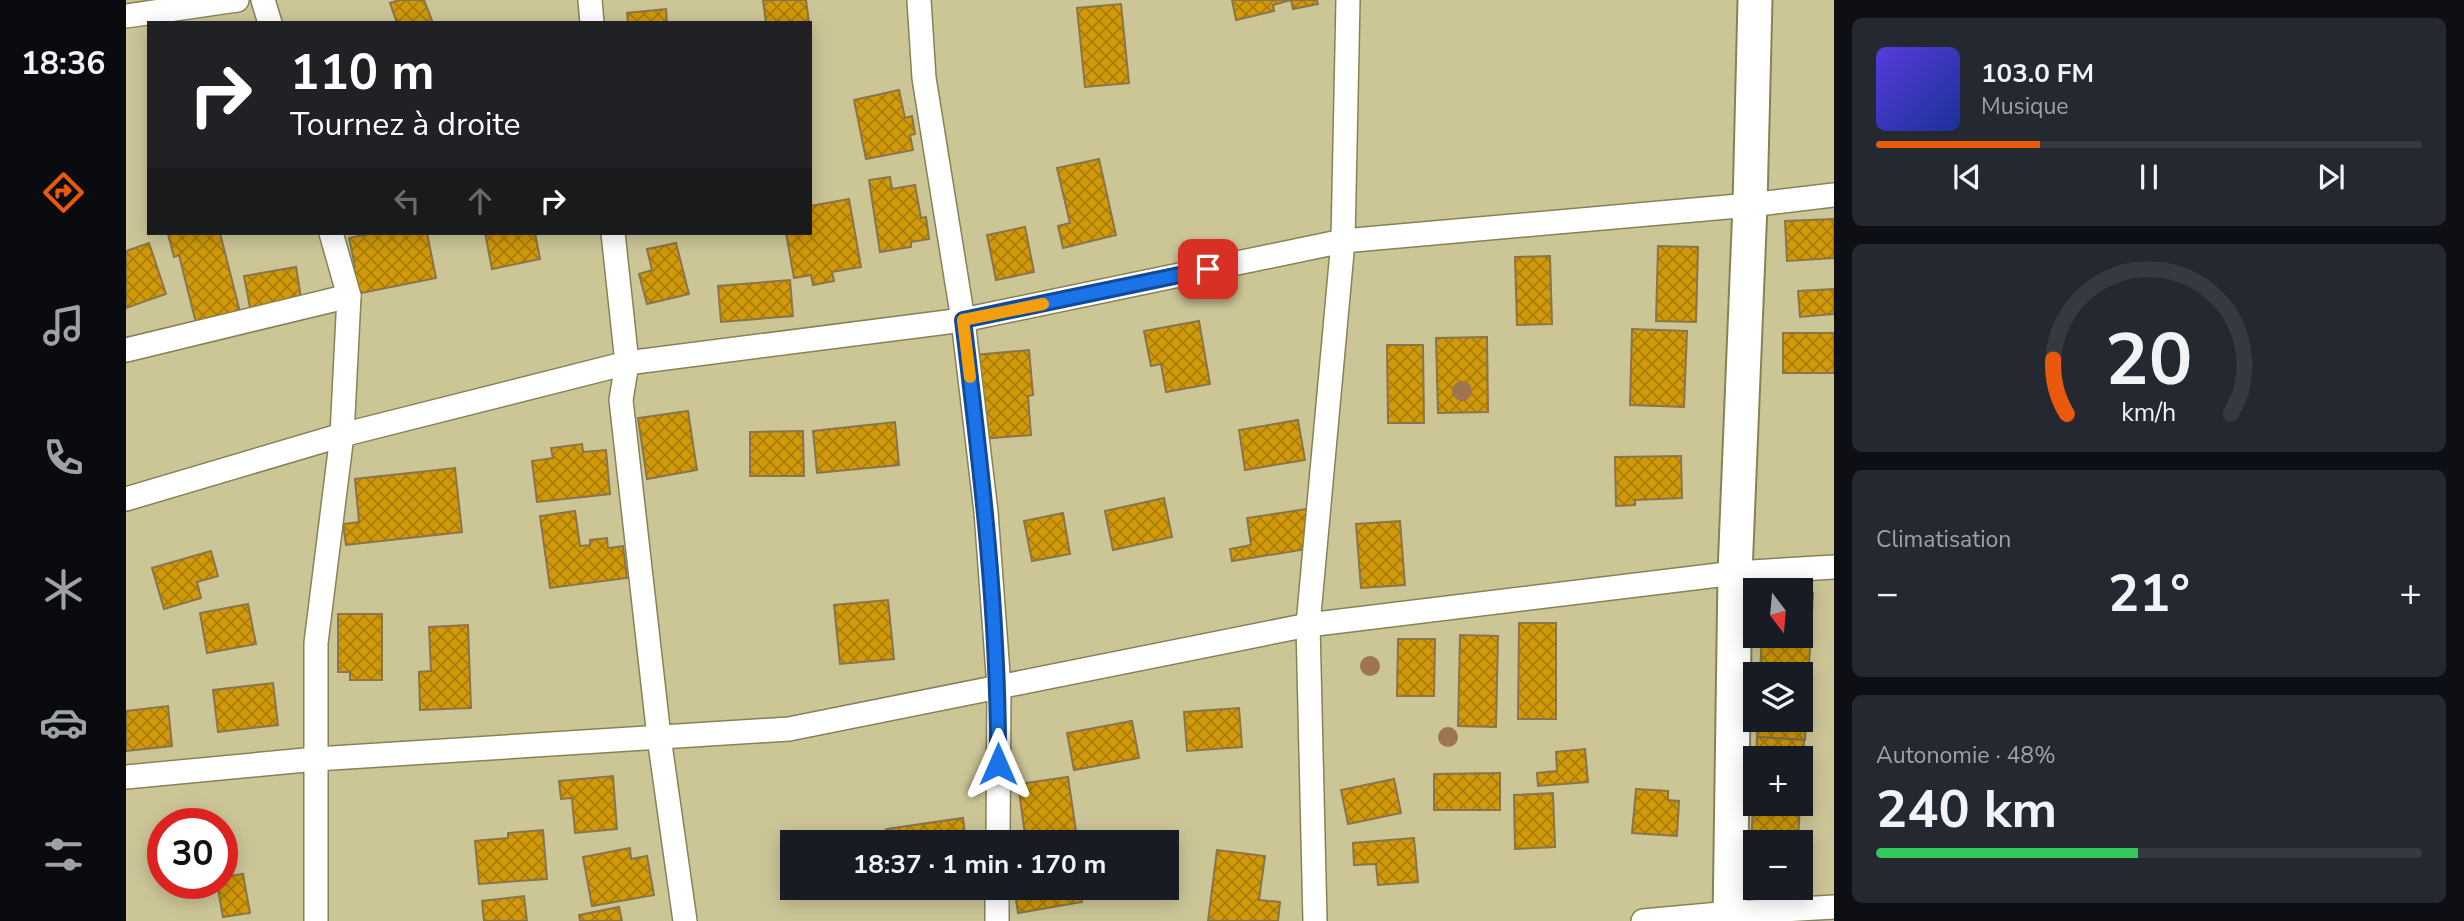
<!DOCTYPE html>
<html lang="fr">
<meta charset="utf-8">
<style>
body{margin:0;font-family:"Nunito Sans",sans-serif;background:#242831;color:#f1f3f6;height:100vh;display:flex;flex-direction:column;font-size:26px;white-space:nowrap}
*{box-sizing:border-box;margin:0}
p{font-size:23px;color:#9ea1a6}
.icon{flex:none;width:38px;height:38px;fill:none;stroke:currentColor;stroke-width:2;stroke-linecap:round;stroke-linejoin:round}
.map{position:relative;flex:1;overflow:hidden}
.details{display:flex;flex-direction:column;gap:18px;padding:18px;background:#0d0f14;width:630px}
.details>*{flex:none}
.top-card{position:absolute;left:21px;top:21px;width:665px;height:214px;border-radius:0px;box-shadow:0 4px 18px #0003;background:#202124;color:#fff;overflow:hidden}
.needle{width:46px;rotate:164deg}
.fabs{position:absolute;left:1617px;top:578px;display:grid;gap:14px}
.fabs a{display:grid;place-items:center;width:70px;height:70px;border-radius:0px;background:#171b24;box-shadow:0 4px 18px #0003;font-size:35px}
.speed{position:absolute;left:21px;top:808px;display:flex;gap:14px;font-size:35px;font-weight:700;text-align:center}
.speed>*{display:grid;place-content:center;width:91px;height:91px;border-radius:50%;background:#171b24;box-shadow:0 4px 18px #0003;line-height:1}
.speed .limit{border:10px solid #d22;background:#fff;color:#111}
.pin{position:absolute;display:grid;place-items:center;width:60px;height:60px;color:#fff;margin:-30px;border-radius:14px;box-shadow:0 4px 10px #0006}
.me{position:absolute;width:77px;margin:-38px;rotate:0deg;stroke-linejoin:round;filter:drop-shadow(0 0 5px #0008)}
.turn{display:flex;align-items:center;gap:24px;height:147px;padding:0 28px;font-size:32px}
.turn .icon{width:91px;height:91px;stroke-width:2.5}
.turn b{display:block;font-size:49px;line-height:60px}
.lanes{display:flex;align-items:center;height:66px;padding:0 28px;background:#0003;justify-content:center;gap:35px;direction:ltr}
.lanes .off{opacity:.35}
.big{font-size:52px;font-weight:700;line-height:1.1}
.details .tile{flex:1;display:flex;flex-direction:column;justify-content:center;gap:10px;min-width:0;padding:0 24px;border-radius:10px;background:#242831}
.details .dial{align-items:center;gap:0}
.dial svg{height:182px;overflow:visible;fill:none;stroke:#363941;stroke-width:7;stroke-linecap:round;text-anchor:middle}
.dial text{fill:#f1f3f6;stroke:none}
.song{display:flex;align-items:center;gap:21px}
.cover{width:84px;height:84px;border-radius:10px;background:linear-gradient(135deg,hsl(250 70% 55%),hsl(230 70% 35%))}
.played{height:7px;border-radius:4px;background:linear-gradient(90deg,#ea580c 30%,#363941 30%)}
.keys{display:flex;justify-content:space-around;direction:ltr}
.heat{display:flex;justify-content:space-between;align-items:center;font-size:38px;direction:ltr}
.charge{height:10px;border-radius:5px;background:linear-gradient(90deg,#34c759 48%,#363941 0)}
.trip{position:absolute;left:654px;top:830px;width:399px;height:70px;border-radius:0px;background:#171b24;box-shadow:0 4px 18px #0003;font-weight:700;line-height:70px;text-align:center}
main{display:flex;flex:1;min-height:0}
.tabs{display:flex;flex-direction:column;width:126px;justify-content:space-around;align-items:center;background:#090b0e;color:#9ea1a6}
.tabs .icon{width:49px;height:49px}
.tabs .current{color:#ea580c}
.tabs b{font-size:32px;color:#f1f3f6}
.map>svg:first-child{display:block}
.building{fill:url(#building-cross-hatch);stroke:#8a744b;stroke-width:2}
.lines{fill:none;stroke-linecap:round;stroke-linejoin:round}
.street-casing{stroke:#878255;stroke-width:26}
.secondary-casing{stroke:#878255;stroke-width:37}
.street{stroke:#fff;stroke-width:23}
.secondary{stroke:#fff;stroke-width:33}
.tree{fill:#9e754f}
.route-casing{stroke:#114b97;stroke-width:18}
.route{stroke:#1a73e8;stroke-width:12}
.slow{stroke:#f59e0b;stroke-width:12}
</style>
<main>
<nav class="tabs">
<b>18:36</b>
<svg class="icon current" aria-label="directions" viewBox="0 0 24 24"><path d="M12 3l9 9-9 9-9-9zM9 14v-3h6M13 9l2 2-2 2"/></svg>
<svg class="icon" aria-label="music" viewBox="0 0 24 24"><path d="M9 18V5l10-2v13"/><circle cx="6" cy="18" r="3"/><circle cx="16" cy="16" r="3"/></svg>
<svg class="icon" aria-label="phone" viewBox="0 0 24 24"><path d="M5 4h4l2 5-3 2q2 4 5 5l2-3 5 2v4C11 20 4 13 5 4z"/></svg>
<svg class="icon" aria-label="climate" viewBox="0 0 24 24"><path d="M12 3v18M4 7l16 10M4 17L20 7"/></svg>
<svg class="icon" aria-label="car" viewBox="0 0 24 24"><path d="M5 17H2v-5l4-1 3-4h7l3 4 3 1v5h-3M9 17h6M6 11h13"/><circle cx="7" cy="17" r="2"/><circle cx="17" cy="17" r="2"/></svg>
<svg class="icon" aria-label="filters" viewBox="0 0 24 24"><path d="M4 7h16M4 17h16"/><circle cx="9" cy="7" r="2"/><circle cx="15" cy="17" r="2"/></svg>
</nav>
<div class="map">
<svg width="1708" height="921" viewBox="0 0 1708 921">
<defs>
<pattern id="building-cross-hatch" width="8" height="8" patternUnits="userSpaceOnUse" patternTransform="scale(1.75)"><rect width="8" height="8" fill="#d19a0a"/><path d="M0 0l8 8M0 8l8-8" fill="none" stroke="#a97d08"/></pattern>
</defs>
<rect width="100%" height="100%" fill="#ccc697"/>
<g class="building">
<polygon points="274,0 298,0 307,23 271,23 264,3"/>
<polygon points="637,0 680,0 683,23 640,23"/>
<polygon points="1106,0 1191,0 1192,4 1167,9 1165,0 1147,5 1148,11 1110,20"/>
<polygon points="995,4 1003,83 959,87 951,8"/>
<polygon points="540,9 541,23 502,23 501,13"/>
<polygon points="773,90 779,118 786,116 789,134 784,135 787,150 740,159 728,100"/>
<polygon points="973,159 990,235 937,248 932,226 944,223 931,168"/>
<polygon points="764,177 766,189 789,185 795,218 800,217 803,239 785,242 785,247 754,252 743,180"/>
<polygon points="723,199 735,267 706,272 708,281 687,285 685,275 668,278 660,233 684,233 684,206"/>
<polygon points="1708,219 1708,258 1661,261 1659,221"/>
<polygon points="899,227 908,272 870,280 861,235"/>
<polygon points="48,233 94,233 115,316 71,327 53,255 48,257 42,234"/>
<polygon points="247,233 301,233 310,278 225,295 219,269 229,267 223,238"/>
<polygon points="359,233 409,233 414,259 366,269"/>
<polygon points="23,243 40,294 0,308 0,251"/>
<polygon points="550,243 563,294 521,304 513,274 526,270 521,249"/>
<polygon points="1532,246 1572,247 1570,322 1530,321"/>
<polygon points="1424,256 1426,324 1391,325 1389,257"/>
<polygon points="170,267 176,304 125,313 118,276"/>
<polygon points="664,280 667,316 595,322 592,286"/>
<polygon points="1708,289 1708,314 1674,317 1672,291"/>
<polygon points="1073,321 1084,384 1040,392 1035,364 1025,366 1018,331"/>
<polygon points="1506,329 1561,331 1558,407 1504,405"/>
<rect x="1657" y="333" width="51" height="40"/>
<polygon points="1361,337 1362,412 1312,413 1310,338"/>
<polygon points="1261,345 1297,345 1298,423 1262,423"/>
<polygon points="903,350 907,395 902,396 905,435 855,439 848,355"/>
<polygon points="562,411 571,470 521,479 512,418"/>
<polygon points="1172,420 1179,460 1119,470 1113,430"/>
<polygon points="769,422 773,465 691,473 687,431"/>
<polygon points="677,431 678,476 624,476 624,432"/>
<polygon points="456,444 457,452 480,450 484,494 411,502 406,461 427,458 425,448"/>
<polygon points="1555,456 1556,498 1509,500 1509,505 1490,506 1489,457"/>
<polygon points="329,468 336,532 220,545 217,524 233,522 229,479"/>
<polygon points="1038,498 1046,537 987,550 979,511"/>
<polygon points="1181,509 1187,548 1106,561 1104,549 1125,545 1121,518"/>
<polygon points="449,511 454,546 464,545 464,540 481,538 482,548 497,546 501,578 424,588 414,516"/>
<polygon points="937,513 944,554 906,561 898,521"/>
<polygon points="1274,521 1279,585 1235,588 1230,524"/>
<polygon points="85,551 92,576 71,582 75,598 38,609 26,568"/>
<polygon points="1675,592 1687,593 1679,740 1631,737 1632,719 1675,719 1675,674 1634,674 1636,635 1675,635"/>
<polygon points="762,600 768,659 714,664 708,605"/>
<polygon points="122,604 130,644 81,653 74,613"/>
<polygon points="212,614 256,614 256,680 224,680 224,672 212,672"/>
<polygon points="1393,623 1430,623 1430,719 1392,719"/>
<polygon points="342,625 345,708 294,710 293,672 305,671 303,627"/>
<polygon points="1334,635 1372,636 1370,727 1332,726"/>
<polygon points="1272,639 1309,639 1308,696 1271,696"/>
<polygon points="147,683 152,725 92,732 87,690"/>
<polygon points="42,706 46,746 0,751 0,711"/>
<polygon points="1113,708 1116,747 1061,751 1058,712"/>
<polygon points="1006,721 1013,758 948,770 941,733"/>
<polygon points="1631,737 1678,740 1675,794 1675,758 1630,758"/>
<polygon points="1459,749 1462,782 1412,786 1411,773 1431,771 1430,752"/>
<polygon points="1629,767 1629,803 1674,803 1672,842 1629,842 1629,885 1623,884"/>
<polygon points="1374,773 1374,810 1308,810 1308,774"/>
<polygon points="487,776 491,829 449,833 446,798 435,799 433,781"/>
<polygon points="942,777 951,838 925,842 900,842 892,784"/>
<polygon points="1268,779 1275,813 1222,824 1215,790"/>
<polygon points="1510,789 1542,791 1542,800 1553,801 1551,836 1506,833"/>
<polygon points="1427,793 1429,847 1389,849 1388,795"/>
<polygon points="837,818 840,842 762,842 760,829"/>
<polygon points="417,830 421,879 353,884 349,841 382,838 382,833"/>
<polygon points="1288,838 1292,882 1252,885 1250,864 1228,865 1227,843"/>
<polygon points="504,848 505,859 521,856 528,895 466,906 457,857"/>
<polygon points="1091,850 1139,856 1133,900 1154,902 1152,921 1082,921"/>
<polygon points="117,874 124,913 97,917 91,884 96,884 96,877"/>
<polygon points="888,887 954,887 956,902 892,913"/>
<polygon points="398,896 401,921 358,921 356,901"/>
<polygon points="493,907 496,921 454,921 453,915"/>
</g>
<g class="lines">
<defs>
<g id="street">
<polyline points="137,0 144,23"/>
<polyline points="464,0 466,23"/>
<polyline points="793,0 798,78 837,320 860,512 873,687 872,842"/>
<polyline points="0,16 111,0"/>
<polyline points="487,233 501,363 495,400 533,737 559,921"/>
<polyline points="0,350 223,296"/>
<polyline points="0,499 216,435 501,363 837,320 1217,241 1624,205 1708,195"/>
<polyline points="0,777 190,759 663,729 1182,625 1609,573 1708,567"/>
<polyline points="190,921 190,643 216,435 223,296 205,233"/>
<polyline points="871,921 871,887"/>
<polyline points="1189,921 1182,625 1217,241 1222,0"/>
<polyline points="1517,921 1605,913 1708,907"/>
</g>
<polyline id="secondary" points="1604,921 1609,573 1624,205 1629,0"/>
</defs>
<use href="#street" class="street-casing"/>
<use href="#secondary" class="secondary-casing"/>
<use href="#street" class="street"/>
<use href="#secondary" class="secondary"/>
</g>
<g class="tree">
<circle cx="1336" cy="391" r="10"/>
<circle cx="1244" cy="666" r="10"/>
<circle cx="1322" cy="737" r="10"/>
</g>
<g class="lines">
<defs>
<path id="route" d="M872,764C873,616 855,468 837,320L1082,269"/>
</defs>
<use href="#route" class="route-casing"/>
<use href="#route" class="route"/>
<polyline class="slow" points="844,377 837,320 917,304"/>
</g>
</svg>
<div class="fabs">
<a><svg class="needle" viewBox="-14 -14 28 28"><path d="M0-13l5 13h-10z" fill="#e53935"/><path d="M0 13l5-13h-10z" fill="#9ea1a6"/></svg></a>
<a><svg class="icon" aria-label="layers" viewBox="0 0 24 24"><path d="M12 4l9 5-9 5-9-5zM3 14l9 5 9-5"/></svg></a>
<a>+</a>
<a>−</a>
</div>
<div class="speed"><div class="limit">30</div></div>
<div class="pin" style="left:1082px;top:269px;background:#d93025"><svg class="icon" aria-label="arrive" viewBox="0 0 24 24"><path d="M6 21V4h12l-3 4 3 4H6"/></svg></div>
<svg class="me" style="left:872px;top:764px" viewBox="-20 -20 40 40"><path d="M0-17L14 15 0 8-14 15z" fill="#1a73e8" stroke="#fff" stroke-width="4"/></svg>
<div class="trip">18:37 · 1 min · 170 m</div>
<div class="top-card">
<div class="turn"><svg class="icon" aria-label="right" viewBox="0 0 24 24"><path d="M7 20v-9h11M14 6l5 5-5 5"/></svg><div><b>110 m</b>Tournez à droite</div></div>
<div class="lanes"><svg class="icon off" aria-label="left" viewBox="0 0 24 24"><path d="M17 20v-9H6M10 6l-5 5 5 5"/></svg><svg class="icon off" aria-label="ahead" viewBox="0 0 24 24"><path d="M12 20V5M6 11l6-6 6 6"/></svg><svg class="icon" aria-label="right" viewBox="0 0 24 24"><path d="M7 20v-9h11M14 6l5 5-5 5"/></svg></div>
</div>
</div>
<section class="details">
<div class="tile">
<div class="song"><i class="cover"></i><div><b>103.0 FM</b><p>Musique</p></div></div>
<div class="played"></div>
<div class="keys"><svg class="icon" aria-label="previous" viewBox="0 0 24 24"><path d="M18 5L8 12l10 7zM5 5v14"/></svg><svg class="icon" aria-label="pause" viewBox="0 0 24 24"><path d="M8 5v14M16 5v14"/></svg><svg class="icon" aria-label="next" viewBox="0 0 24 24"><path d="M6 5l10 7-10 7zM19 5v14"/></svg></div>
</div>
<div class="tile dial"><svg viewBox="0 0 100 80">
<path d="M14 69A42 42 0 1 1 86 69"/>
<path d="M14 69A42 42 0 0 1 8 45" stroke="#ea580c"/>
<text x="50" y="56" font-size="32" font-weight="700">20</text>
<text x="50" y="72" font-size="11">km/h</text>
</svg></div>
<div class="tile"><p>Climatisation</p>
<div class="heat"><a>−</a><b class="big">21°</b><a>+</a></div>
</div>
<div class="tile"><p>Autonomie · 48%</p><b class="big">240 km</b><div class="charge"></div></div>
</section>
</main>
